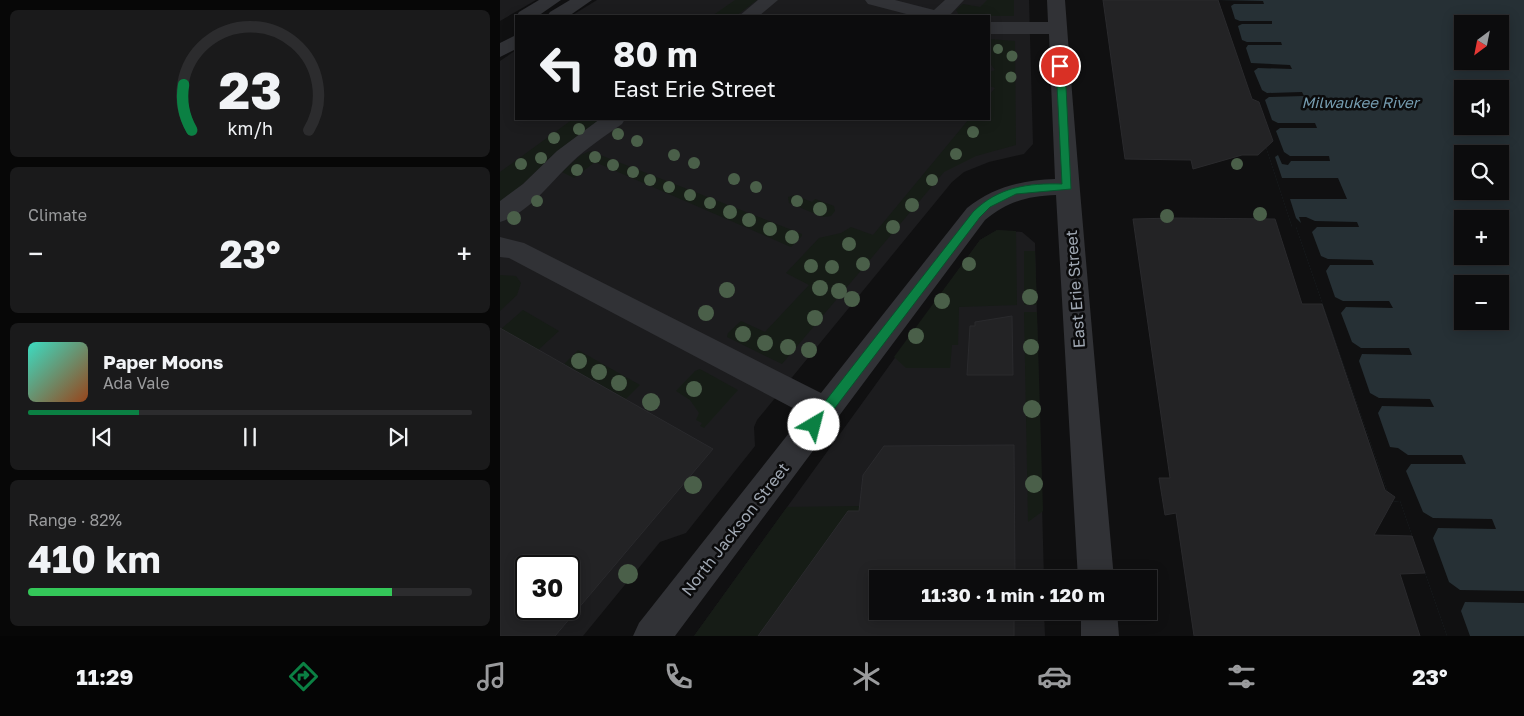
<!DOCTYPE html>
<meta charset="utf-8">
<style>
body{margin:0;font-family:"Golos Text",sans-serif;background:#1a1a1b;color:#f1f3f6;height:100vh;display:flex;flex-direction:column;font-size:19px;white-space:nowrap}
*{box-sizing:border-box;margin:0}
p{font-size:16px;color:#9a9b9d}
.icon{flex:none;width:28px;height:28px;fill:none;stroke:currentColor;stroke-width:2;stroke-linecap:round;stroke-linejoin:round}
.map{position:relative;flex:1;overflow:hidden}
.side{display:flex;flex-direction:column;gap:10px;padding:10px;background:#070707;width:500px}
.side>*{flex:none}
.hud{position:absolute;left:15px;top:15px;width:475px;height:105px;border-radius:0px;box-shadow:0 2px 12px #0003,0 0 0 1px #2c2c2e;background:#0c0c0d;color:#f1f3f6;overflow:hidden}
.needle{width:32px;rotate:212deg}
.tools{position:absolute;left:954px;top:15px;display:grid;gap:10px}
.tools a{display:grid;place-items:center;width:55px;height:55px;border-radius:0px;background:#0c0c0d;box-shadow:0 2px 12px #0003,0 0 0 1px #2c2c2e;font-size:25px}
.speed{position:absolute;left:15px;top:555px;display:flex;gap:10px;font-size:25px;font-weight:700;text-align:center}
.speed>*{display:grid;place-content:center;width:65px;height:65px;border-radius:50%;background:#0c0c0d;box-shadow:0 2px 12px #0003,0 0 0 1px #2c2c2e;line-height:1}
.speed .limit{border:2px solid #111;border-radius:8px;background:#fff;color:#111}
.pin{position:absolute;display:grid;place-items:center;width:42px;height:42px;color:#fff;margin:-21px;border:2px solid #fff;border-radius:50%;box-shadow:0 1px 5px #0007}
.me{position:absolute;width:55px;margin:-28px;rotate:37deg;stroke-linejoin:round;filter:drop-shadow(0 0 4px #0008)}
.turn{display:flex;align-items:center;gap:18px;height:105px;padding:0 15px;font-size:22px}
.turn .icon{width:65px;height:65px;stroke-width:2.5}
.turn b{display:block;font-size:35px;line-height:42px}
.big{font-size:38px;font-weight:700;line-height:1.1}
.side .tile{flex:1;display:flex;flex-direction:column;justify-content:center;gap:8px;min-width:0;padding:0 18px;border-radius:8px;background:#1a1a1b}
.side .dial{align-items:center;gap:0}
.dial svg{height:130px;overflow:visible;fill:none;stroke:#2c2c2e;stroke-width:7;stroke-linecap:round;text-anchor:middle}
.dial text{fill:#f1f3f6;stroke:none}
.song{display:flex;align-items:center;gap:15px}
.cover{width:60px;height:60px;border-radius:8px;background:linear-gradient(135deg,hsl(170 70% 55%),hsl(20 70% 35%))}
.played{height:5px;border-radius:2px;background:linear-gradient(90deg,#0b8043 25%,#2c2c2e 25%)}
.keys{display:flex;justify-content:space-around;direction:ltr}
.heat{display:flex;justify-content:space-between;align-items:center;font-size:28px;direction:ltr}
.charge{height:8px;border-radius:4px;background:linear-gradient(90deg,#34c759 82%,#2c2c2e 0)}
.trip{position:absolute;left:369px;top:570px;width:288px;height:50px;border-radius:0px;background:#0c0c0d;box-shadow:0 2px 12px #0003,0 0 0 1px #2c2c2e;font-weight:700;line-height:50px;text-align:center}
.tabs{display:flex;height:80px;justify-content:space-around;align-items:center;background:#050505;color:#9a9b9d}
.tabs .icon{width:35px;height:35px}
.tabs .current{color:#0b8043}
.tabs b{font-size:22px;color:#f1f3f6}
main{display:flex;flex:1;min-height:0}
.map>svg:first-child{display:block}
.built{fill:#1c1c1e;fill-rule:evenodd}
.green{fill:#161c16}
.water{fill:#263035;fill-rule:evenodd}
.pier{fill:#101011}
.building{fill:#232325;stroke:#2a2a2d;fill-rule:evenodd}
.lines{fill:none;stroke-linecap:round;stroke-linejoin:round}
.minor{fill:#313236;fill-rule:evenodd}
.tree{fill:#4a5f49}
.route{fill:#0b8043;stroke:#07532c}
.labels{text-anchor:middle;stroke-width:5;stroke-linejoin:round;paint-order:stroke}
.far-water-label{font-size:15px;font-style:italic;fill:#759cb0;stroke:#0b0b0c}
.street-label{font-size:16px;fill:#a0a8b3;stroke:#0b0b0c}
</style>
<main>
<section class="side">
<div class="tile dial"><svg viewBox="0 0 100 80">
<path d="M14 69A42 42 0 1 1 86 69"/>
<path d="M14 69A42 42 0 0 1 9 41" stroke="#0b8043"/>
<text x="50" y="56" font-size="32" font-weight="700">23</text>
<text x="50" y="72" font-size="11">km/h</text>
</svg></div>
<div class="tile"><p>Climate</p>
<div class="heat"><a>−</a><b class="big">23°</b><a>+</a></div>
</div>
<div class="tile">
<div class="song"><i class="cover"></i><div><b>Paper Moons</b><p>Ada Vale</p></div></div>
<div class="played"></div>
<div class="keys"><svg class="icon" aria-label="previous" viewBox="0 0 24 24"><path d="M18 5L8 12l10 7zM5 5v14"/></svg><svg class="icon" aria-label="pause" viewBox="0 0 24 24"><path d="M8 5v14M16 5v14"/></svg><svg class="icon" aria-label="next" viewBox="0 0 24 24"><path d="M6 5l10 7-10 7zM19 5v14"/></svg></div>
</div>
<div class="tile"><p>Range · 82%</p><b class="big">410 km</b><div class="charge"></div></div>
</section>
<div class="map">
<svg width="1024" height="636" viewBox="0 0 1024 636">
<rect width="100%" height="100%" fill="#101011"/>
<g class="built">
<polygon points="0,0 36,0 0,21"/>
<path d="M97,0H529L533,144L524,154L489,162L464,172L452,182L257,420L254,427L255,446L186,533L160,542L83,636H0V61L16,50V119H489V16H71ZM26,566H69V609H26Z"/>
<polygon points="497,230 522,232 535,243 544,579 378,579 378,611 544,611 545,636 194,636 480,240"/>
</g>
<g class="green">
<polygon points="235,0 257,0 236,16 212,16"/>
<polygon points="487,0 514,0 514,16 464,16 459,15 456,10 463,4 480,7"/>
<polygon points="489,39 515,41 516,145 476,156 444,172 282,364 227,337 228,333 241,321 265,332 309,285 286,273 319,238 341,233 351,227 373,235 469,119 489,119 489,95 495,88 489,86 489,72 495,70 489,62"/>
<polygon points="73,119 100,119 56,152 20,187 0,202 0,172"/>
<polygon points="90,151 302,234 302,236 291,247 95,162 74,178 62,172 81,155"/>
<polygon points="294,195 312,202 315,199 334,206 335,211 331,216 323,217 289,203 288,197"/>
<polygon points="497,230 516,231 517,305 459,307 458,345 452,345 450,368 406,368 394,357 480,240"/>
<polygon points="524,251 535,251 537,305 524,305"/>
<polygon points="0,275 16,276 21,283 17,295 0,311"/>
<polygon points="23,310 59,331 38,350 1,329"/>
<polygon points="524,312 537,312 543,511 528,522"/>
<polygon points="78,350 140,385 126,399 64,364"/>
<polygon points="200,369 238,390 204,428 200,426 202,423 196,420 199,413 190,400 176,391 195,371"/>
<polygon points="359,506 359,511 348,511 258,636 194,636 287,507"/>
</g>
<path class="water" d="M718,0H1024V636H947L900,501L891,502L796,227H792ZM962,24H1000V61H962ZM962,89H1000V126H962ZM962,154H1000V191H962ZM962,219H1000V256H962ZM962,284H1000V321H962Z"/>
<polygon class="pier" points="718,0 763,1 764,4 734,4 731,6 735,19 740,21 772,21 772,24 742,24 738,26 742,40 747,42 781,42 782,45 748,45 746,48 751,63 790,65 792,69 758,68 754,71 762,90 767,93 802,92 804,96 769,97 765,100 772,120 778,123 815,123 817,128 780,128 776,131 784,152 790,156 829,156 830,161 791,161 788,165 782,164 778,155 775,157 782,178 838,178 847,199 790,199 796,218 801,223 799,217 806,217 815,221 857,222 859,227 817,227 812,232 821,256 828,259 872,260 874,265 830,265 826,271 835,297 843,301 889,301 893,308 846,307 841,313 852,342 861,348 909,348 912,355 862,354 859,361 870,393 879,398 930,399 934,407 882,406 878,413 890,447 898,448 908,455 962,455 966,464 911,464 906,471 923,512 933,518 992,519 996,529 938,528 933,538 949,582 960,590 1024,591 1024,603 965,602 961,611 970,636 947,636 900,501 891,502 796,227 792,227"/>
<g class="building">
<polygon points="603,0 718,0 752,99 759,102 773,141 758,155 742,155 693,169 691,160 625,159"/>
<polygon points="674,218 775,219 802,304 822,304 885,490 895,497 874,535 912,536 925,573 900,574 920,636 694,636 676,513 665,515 659,478 670,478 633,219"/>
<polygon points="512,316 513,375 467,375 470,326 475,326 475,322"/>
<path d="M0,328L213,449L55,636H0ZM26,566H69V609H26Z"/>
<polygon points="514,445 515,579 378,579 378,611 514,611 514,636 258,636 348,511 359,511 363,475 384,446"/>
</g>
<g class="lines">
<g class="minor">
<polygon points="39,0 61,0 38,16 16,17 19,12"/>
<polygon points="70,0 92,0 69,16 47,16 50,12"/>
<polygon points="258,0 278,0 259,16 239,16"/>
<polygon points="365,0 395,0 434,10 445,0 464,0 449,16 414,16 368,4"/>
<path d="M547,0H565C579,191 597,386 614,579H578L556,195C527,196 507,202 485,220L175,636H133L139,623L304,414L9,258L0,257V237L24,243L321,393L467,208C493,187 522,180 555,179L549,34H489V22H548Z"/>
<polygon points="16,35 16,49 0,57 0,43"/>
<path d="M100,119H125L122,124C105,136 87,148 72,162C50,183 29,213 0,222V201L23,184L57,151Z"/>
<polygon points="581,611 617,611 619,636 581,636"/>
</g>
</g>
<g class="tree">
<circle cx="498" cy="49" r="5"/>
<circle cx="512" cy="56" r="5.5"/>
<circle cx="511" cy="77" r="5.5"/>
<circle cx="79" cy="129" r="6"/>
<circle cx="473" cy="132" r="6"/>
<circle cx="118" cy="134" r="6"/>
<circle cx="54" cy="138" r="6"/>
<circle cx="137" cy="141" r="6"/>
<circle cx="456" cy="154" r="6"/>
<circle cx="174" cy="155" r="6"/>
<circle cx="95" cy="157" r="6"/>
<circle cx="41" cy="158" r="6"/>
<circle cx="194" cy="163" r="6"/>
<circle cx="21" cy="164" r="6"/>
<circle cx="737" cy="164" r="6"/>
<circle cx="113" cy="165" r="6"/>
<circle cx="77" cy="170" r="6"/>
<circle cx="133" cy="172" r="6"/>
<circle cx="234" cy="179" r="6"/>
<circle cx="150" cy="180" r="6"/>
<circle cx="432" cy="180" r="6"/>
<circle cx="169" cy="187" r="6"/>
<circle cx="256" cy="187" r="6"/>
<circle cx="190" cy="195" r="6"/>
<circle cx="37" cy="201" r="6"/>
<circle cx="297" cy="201" r="6"/>
<circle cx="210" cy="203" r="6"/>
<circle cx="412" cy="205" r="7"/>
<circle cx="320" cy="209" r="7"/>
<circle cx="230" cy="212" r="7"/>
<circle cx="760" cy="214" r="7"/>
<circle cx="667" cy="216" r="7"/>
<circle cx="14" cy="218" r="7"/>
<circle cx="249" cy="220" r="7"/>
<circle cx="393" cy="227" r="7"/>
<circle cx="270" cy="229" r="7"/>
<circle cx="292" cy="237" r="7"/>
<circle cx="349" cy="244" r="7"/>
<circle cx="363" cy="264" r="7"/>
<circle cx="469" cy="264" r="7"/>
<circle cx="311" cy="266" r="7"/>
<circle cx="332" cy="267" r="7"/>
<circle cx="320" cy="288" r="8"/>
<circle cx="227" cy="290" r="8"/>
<circle cx="339" cy="291" r="8"/>
<circle cx="530" cy="297" r="8"/>
<circle cx="352" cy="299" r="8"/>
<circle cx="442" cy="301" r="8"/>
<circle cx="206" cy="313" r="8"/>
<circle cx="315" cy="318" r="8"/>
<circle cx="243" cy="334" r="8"/>
<circle cx="416" cy="336" r="8"/>
<circle cx="265" cy="343" r="8"/>
<circle cx="288" cy="347" r="8"/>
<circle cx="531" cy="347" r="8"/>
<circle cx="309" cy="350" r="8"/>
<circle cx="79" cy="361" r="8"/>
<circle cx="99" cy="372" r="8"/>
<circle cx="119" cy="383" r="8"/>
<circle cx="194" cy="389" r="8"/>
<circle cx="151" cy="402" r="9"/>
<circle cx="532" cy="409" r="9"/>
<circle cx="534" cy="484" r="9"/>
<circle cx="193" cy="485" r="9"/>
<circle cx="128" cy="574" r="10"/>
</g>
<path class="route" d="M560,63L565,66L571,189L516,194L490,207L480,217L319,429H310L308,425L310,421L473,212C498,187 528,183 562,184L556,66Z"/>
<g class="labels">
<g class="far-water-label">
<text x="860" y="108">Milwaukee River</text>
</g>
<g class="street-label">
<text transform="translate(575 289) rotate(-94)" y="6">East Erie Street</text>
<text transform="translate(235 529) rotate(-52)" y="6">North Jackson Street</text>
</g>
</g>
</svg>
<div class="tools">
<a><svg class="needle" viewBox="-14 -14 28 28"><path d="M0-13l5 13h-10z" fill="#e53935"/><path d="M0 13l5-13h-10z" fill="#9a9b9d"/></svg></a>
<a><svg class="icon" aria-label="sound" viewBox="0 0 24 24"><path d="M4 9h4l5-4v14l-5-4H4zM17 9q2 3 0 6"/></svg></a>
<a><svg class="icon" aria-label="search" viewBox="0 0 24 24"><circle cx="10" cy="10" r="6"/><path d="M15 15l6 6"/></svg></a>
<a>+</a>
<a>−</a>
</div>
<div class="speed"><div class="limit">30</div></div>
<div class="pin" style="left:560px;top:66px;background:#d93025"><svg class="icon" aria-label="arrive" viewBox="0 0 24 24"><path d="M6 21V4h12l-3 4 3 4H6"/></svg></div>
<svg class="me" style="left:314px;top:425px" viewBox="-20 -20 40 40"><circle r="19" fill="#fff"/><path d="M0-13L10 11 0 6-10 11z" fill="#0b8043"/></svg>
<div class="trip">11:30 · 1 min · 120 m</div>
<div class="hud">
<div class="turn"><svg class="icon" aria-label="left" viewBox="0 0 24 24"><path d="M17 20v-9H6M10 6l-5 5 5 5"/></svg><div><b>80 m</b>East Erie Street</div></div>
</div>
</div>
</main>
<nav class="tabs">
<b>11:29</b>
<svg class="icon current" aria-label="directions" viewBox="0 0 24 24"><path d="M12 3l9 9-9 9-9-9zM9 14v-3h6M13 9l2 2-2 2"/></svg>
<svg class="icon" aria-label="music" viewBox="0 0 24 24"><path d="M9 18V5l10-2v13"/><circle cx="6" cy="18" r="3"/><circle cx="16" cy="16" r="3"/></svg>
<svg class="icon" aria-label="phone" viewBox="0 0 24 24"><path d="M5 4h4l2 5-3 2q2 4 5 5l2-3 5 2v4C11 20 4 13 5 4z"/></svg>
<svg class="icon" aria-label="climate" viewBox="0 0 24 24"><path d="M12 3v18M4 7l16 10M4 17L20 7"/></svg>
<svg class="icon" aria-label="car" viewBox="0 0 24 24"><path d="M5 17H2v-5l4-1 3-4h7l3 4 3 1v5h-3M9 17h6M6 11h13"/><circle cx="7" cy="17" r="2"/><circle cx="17" cy="17" r="2"/></svg>
<svg class="icon" aria-label="filters" viewBox="0 0 24 24"><path d="M4 7h16M4 17h16"/><circle cx="9" cy="7" r="2"/><circle cx="15" cy="17" r="2"/></svg>
<b>23°</b>
</nav>
